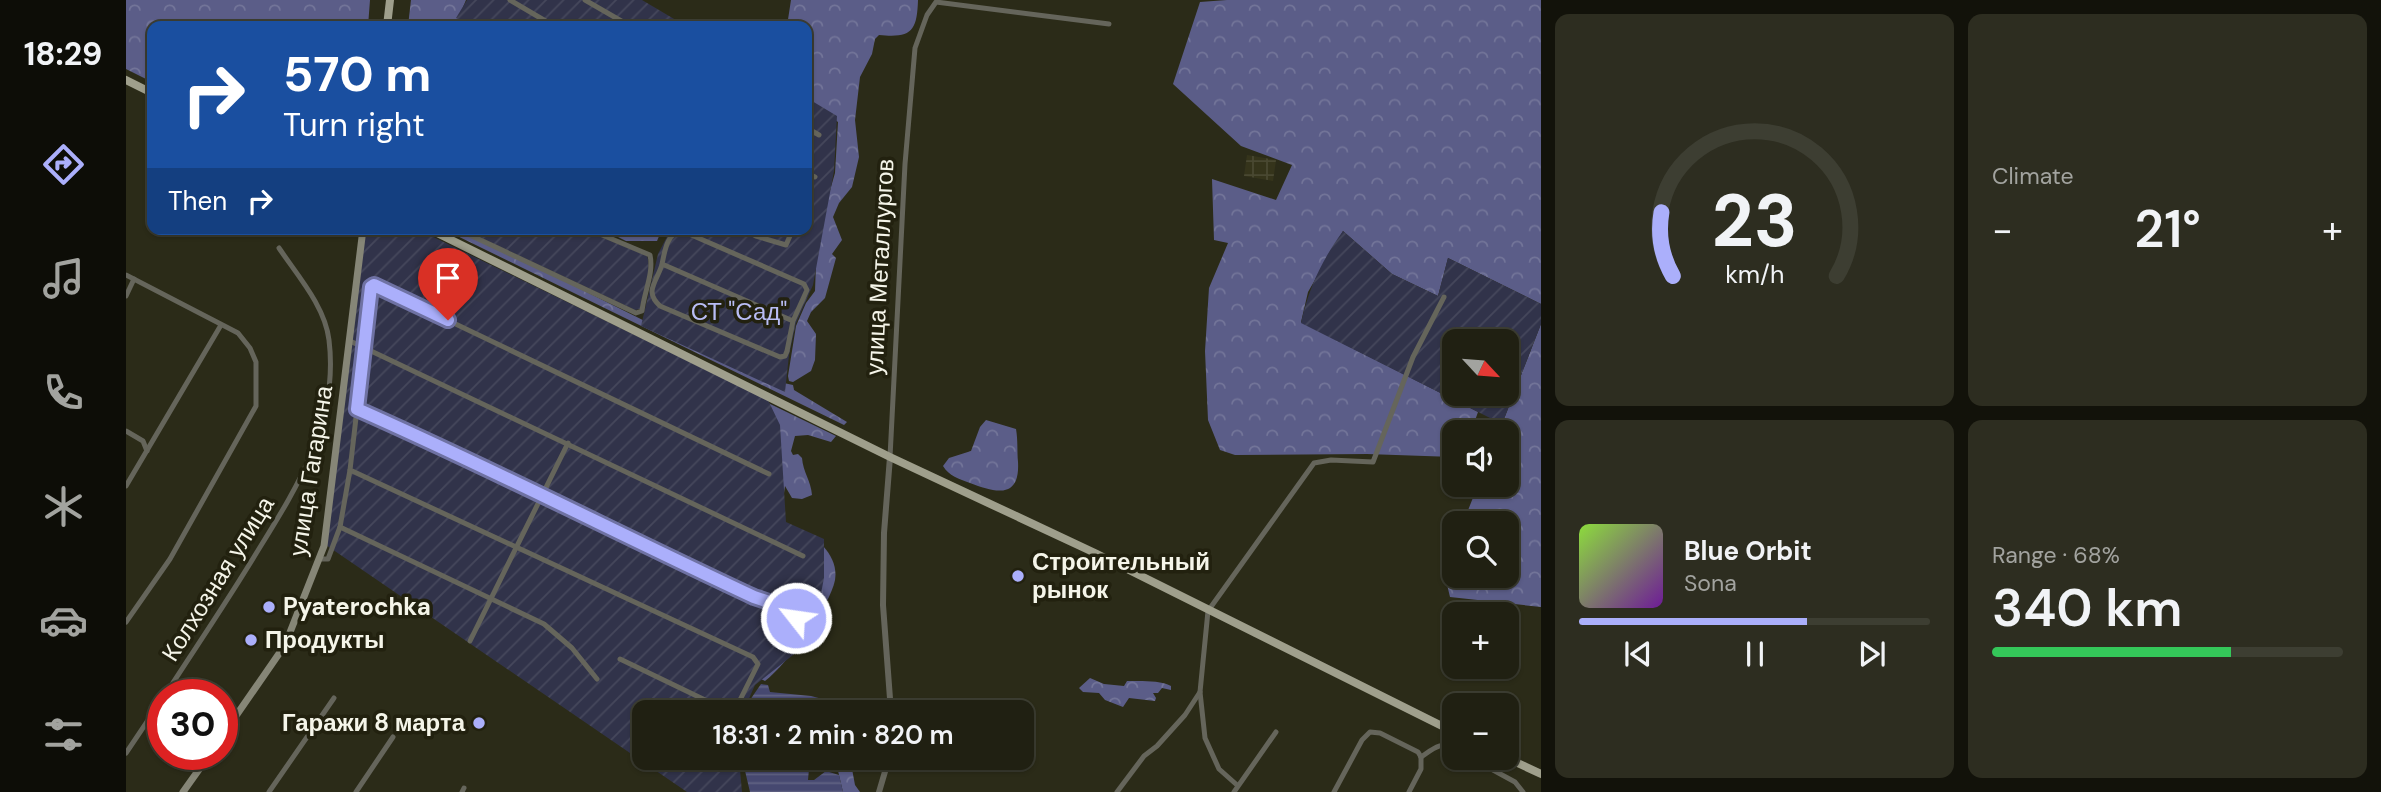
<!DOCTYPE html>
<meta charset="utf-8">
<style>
body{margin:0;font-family:"DM Sans",sans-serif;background:#2d2d20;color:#f1f3f6;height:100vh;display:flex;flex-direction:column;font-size:26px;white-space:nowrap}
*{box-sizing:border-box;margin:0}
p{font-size:23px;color:#a2a39f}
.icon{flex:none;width:38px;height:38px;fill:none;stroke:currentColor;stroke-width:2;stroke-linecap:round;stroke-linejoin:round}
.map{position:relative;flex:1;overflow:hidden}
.drawer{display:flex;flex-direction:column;gap:14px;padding:14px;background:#12120a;width:840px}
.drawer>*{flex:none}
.hud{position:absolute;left:21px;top:21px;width:665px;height:214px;border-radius:14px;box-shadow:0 2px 5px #0004,0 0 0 2px #3d3e32;background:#1a4fa0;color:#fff;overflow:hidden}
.needle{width:46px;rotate:116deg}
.controls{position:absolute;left:1316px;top:329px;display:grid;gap:14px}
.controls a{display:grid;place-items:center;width:77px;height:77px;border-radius:14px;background:#202012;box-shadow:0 2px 5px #0004,0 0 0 2px #3d3e32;font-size:35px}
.speed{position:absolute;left:21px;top:679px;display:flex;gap:14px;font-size:35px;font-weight:700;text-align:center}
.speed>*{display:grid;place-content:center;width:91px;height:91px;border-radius:50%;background:#202012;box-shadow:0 2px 5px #0004,0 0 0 2px #3d3e32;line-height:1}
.speed .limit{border:10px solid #d22;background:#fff;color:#111}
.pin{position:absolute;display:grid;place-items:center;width:60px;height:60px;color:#fff;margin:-72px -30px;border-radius:50% 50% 50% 0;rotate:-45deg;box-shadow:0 0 7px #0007}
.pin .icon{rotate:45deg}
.me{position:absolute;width:77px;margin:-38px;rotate:300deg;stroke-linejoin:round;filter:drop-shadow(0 0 5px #0008)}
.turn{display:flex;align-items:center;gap:24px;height:147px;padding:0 21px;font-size:32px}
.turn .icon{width:91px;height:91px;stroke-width:2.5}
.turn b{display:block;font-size:49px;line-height:60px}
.then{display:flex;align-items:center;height:66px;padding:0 21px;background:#0003;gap:14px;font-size:26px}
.big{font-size:52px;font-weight:600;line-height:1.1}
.drawer .card{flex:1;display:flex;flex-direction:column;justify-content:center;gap:10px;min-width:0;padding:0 24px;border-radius:14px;background:#2d2d20}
.drawer .dial{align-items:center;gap:0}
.dial svg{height:182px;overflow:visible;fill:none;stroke:#3d3e32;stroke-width:7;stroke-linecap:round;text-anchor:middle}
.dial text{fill:#f1f3f6;stroke:none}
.song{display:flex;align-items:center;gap:21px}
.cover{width:84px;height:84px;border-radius:10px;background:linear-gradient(135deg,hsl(90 70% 55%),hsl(280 70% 35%))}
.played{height:7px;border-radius:4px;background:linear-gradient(90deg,#abaffb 65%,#3d3e32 65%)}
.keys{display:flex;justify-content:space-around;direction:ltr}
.heat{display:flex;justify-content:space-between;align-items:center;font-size:38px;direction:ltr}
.charge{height:10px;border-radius:5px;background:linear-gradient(90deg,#34c759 68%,#3d3e32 0)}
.drawer .tiles{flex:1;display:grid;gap:14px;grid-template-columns:repeat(2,1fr)}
.trip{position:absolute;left:506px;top:700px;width:402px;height:70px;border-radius:14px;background:#202012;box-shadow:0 2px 5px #0004,0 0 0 2px #3d3e32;font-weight:600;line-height:70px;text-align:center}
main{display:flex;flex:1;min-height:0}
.tabs{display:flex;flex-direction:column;width:126px;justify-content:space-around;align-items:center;background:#0d0d07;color:#a2a39f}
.tabs .icon{width:49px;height:49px}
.tabs .selected{color:#abaffb}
.tabs b{font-size:32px;color:#f1f3f6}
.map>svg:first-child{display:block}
.industrial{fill:url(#industrial-grid)}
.forest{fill:url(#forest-crowns)}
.garden{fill:url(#garden-furrows);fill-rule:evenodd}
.water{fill:url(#water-rules)}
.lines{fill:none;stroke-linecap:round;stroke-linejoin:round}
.minor{stroke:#65655b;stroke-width:5}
.tertiary{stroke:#65655b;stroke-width:6}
.secondary{stroke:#868677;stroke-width:7}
.primary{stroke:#9f9f8c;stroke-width:8}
.route-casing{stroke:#6f72a3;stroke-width:18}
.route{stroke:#abaffb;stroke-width:12}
.poi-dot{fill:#abaffb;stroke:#22210f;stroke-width:2.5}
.labels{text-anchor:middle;stroke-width:7;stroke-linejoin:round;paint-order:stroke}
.street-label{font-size:24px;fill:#f5f5e9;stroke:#22210f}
.park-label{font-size:24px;fill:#b9bdf5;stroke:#22210f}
.poi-label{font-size:24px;font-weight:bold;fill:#f5f5e9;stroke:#22210f;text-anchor:start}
</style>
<main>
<nav class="tabs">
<b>18:29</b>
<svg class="icon selected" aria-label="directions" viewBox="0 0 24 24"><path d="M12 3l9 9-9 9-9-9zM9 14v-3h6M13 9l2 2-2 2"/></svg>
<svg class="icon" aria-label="music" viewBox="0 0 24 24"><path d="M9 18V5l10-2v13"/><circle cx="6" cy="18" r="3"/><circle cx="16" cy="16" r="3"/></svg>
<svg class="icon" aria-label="phone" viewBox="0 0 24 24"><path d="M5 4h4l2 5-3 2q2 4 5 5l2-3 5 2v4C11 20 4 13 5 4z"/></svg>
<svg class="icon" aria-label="climate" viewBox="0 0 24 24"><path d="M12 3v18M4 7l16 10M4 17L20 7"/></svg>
<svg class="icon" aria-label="car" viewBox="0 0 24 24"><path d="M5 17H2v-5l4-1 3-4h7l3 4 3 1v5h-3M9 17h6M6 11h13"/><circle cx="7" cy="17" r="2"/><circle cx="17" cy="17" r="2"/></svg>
<svg class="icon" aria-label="filters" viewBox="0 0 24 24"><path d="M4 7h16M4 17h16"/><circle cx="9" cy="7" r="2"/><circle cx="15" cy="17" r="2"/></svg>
</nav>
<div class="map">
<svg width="1415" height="792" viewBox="0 0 1415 792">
<defs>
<pattern id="industrial-grid" width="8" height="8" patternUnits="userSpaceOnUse" patternTransform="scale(1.75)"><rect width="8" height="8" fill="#35341b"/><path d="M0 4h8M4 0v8" fill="none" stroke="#494831"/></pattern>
<pattern id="forest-crowns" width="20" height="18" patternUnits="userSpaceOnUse" patternTransform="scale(1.75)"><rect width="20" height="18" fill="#5b5d88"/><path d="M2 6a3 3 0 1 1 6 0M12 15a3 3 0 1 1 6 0" fill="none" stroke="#737599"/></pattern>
<pattern id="garden-furrows" width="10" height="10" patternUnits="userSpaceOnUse" patternTransform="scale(1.75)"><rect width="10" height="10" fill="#31334a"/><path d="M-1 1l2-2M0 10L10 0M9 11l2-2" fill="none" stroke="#45475b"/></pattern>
<pattern id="water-rules" width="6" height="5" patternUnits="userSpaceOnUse" patternTransform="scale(1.75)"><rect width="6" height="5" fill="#464870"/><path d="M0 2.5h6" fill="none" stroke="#616384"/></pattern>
</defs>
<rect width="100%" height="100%" fill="#2b2b18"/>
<polygon class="industrial" points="1121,155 1150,160 1147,181 1118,176"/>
<g class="forest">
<polygon points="0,0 244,0 242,26 26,26 26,82 0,69"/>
<polygon points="285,0 340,0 329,26 282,26"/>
<path d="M665,0H792C791,32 785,38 753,35L749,39L746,54L734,77L729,120L733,157L726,187L713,203L707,217L716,240L706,254L710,258L699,298L685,312L681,321L690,334L689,360L685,371L667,382L663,381L662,376L670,326L680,303L689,291L690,264L681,229L701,201L709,173L712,122L681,99V26H661Z"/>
<polygon points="1101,0 1415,0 1415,304 1322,258 1312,296 1266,274 1217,231 1182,292 1175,322 1352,412 1345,432 1328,432 1328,457 1241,454 1109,455 1094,450 1082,420 1079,351 1083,288 1102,243 1088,240 1086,179 1150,200 1166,165 1115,146 1047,84 1074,2"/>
<path d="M284,229L710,436L705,442L682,435L669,436L665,451L667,455L672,454L676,458C677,472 685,481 686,495L676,499L666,498L659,486L657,500Z"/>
<polygon points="317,229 334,229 573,348 653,382 667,385 668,390 721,422 718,425"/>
<polygon points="476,229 536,229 531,241 500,241"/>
<polygon points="1415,324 1415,607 1324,597 1318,572 1328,546 1328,576 1381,576 1381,523 1337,523 1352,485 1381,485 1381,432 1373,432"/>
<path d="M860,420L890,429C892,441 891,450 892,462C894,499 870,493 844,483C833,479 823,476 817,466L823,458L845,451L854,427Z"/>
<path d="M697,546C706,556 711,567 709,580C704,606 662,663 639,681L633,678Z"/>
<path d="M964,678L978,684L998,686L1001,681C1014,681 1034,680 1045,686V690L1036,688L1032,693H1027L1030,698L1029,701L1003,698L997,707L979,700L973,693L957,692L953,688Z"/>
<polygon points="709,758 724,758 729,785 734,792 717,792"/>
</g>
<g class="garden">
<polygon points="341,0 516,0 560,26 344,26 330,18"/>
<polygon points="681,98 711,116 708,171 687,285 670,323 663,355 659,392 515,326 532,254 545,229 681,229"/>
<polygon points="240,229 291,229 642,400 654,425 660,522 698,539 698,578 686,640 629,685 617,712 518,712 518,758 613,758 616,792 561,792 200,545"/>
<path d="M336,229H457L521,256C527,272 516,293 514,309L509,310Z"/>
<path d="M1217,231L1266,274L1312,296L1322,258L1415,304V324L1376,424L1175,323C1183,287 1196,260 1217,231ZM1328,341H1381V394H1328Z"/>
</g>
<g class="water">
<polygon points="635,684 642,685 644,692 685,696 704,701 703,711 620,712 624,700"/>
<polygon points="616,758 684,758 682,780 688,780 700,771 713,775 717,792 624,792"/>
</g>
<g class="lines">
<g class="minor">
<polyline points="384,0 428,26"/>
<polyline points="459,0 504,26"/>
<polyline points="681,128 693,135"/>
<polyline points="681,173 689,177"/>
<path d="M331,229L510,313L516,311C518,292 528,273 524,255L462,229"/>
<polyline points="618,229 630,236 660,245 667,229"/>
<path d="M536,264L667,321L681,290L678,284L554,230C540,236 539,251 536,264C534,273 527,282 526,291C526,298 530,302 534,306L654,357L659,356L661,351L667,321"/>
<polyline points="0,275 112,333 124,348 130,362 130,406 44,559 0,622"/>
<polyline points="0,296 8,279"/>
<polyline points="224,341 677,556"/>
<polyline points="231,409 224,470 627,657 632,664 608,712 604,712 494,659"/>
<polyline points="0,431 17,441 21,451"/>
<polyline points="764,457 779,164 789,48 801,15 810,2 983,24"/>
<polyline points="224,470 214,527 418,624 446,648 471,679"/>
<polyline points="643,474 248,285 245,287 231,409 324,450 416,497 628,597 658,607 669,613 670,618"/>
<polyline points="0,486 95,325"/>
<polyline points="193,559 202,559 214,527"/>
<polyline points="344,641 442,443"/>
<path d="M39,695C70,647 102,600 131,552C172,486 213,421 203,340C199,306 171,275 153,248"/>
<polyline points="0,753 37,698"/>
<path d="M1295,757C1307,749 1314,741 1328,748"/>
<polyline points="1345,758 1389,782 1397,792"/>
<polyline points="1111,785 1093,769 1079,738 1074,692 1082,611 1188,463 1205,460 1247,462 1287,357 1318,297"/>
<polyline points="143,792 208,698"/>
<polyline points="230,792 267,737"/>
<polyline points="336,792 338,788"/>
<polyline points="991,792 1018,756 1031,746 1059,715 1074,692"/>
<polyline points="1108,792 1150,732"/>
<polyline points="1208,792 1236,740 1244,732 1254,733 1292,752 1295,757"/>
<polyline points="1283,792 1295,769 1295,757"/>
</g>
<g class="tertiary">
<polyline points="764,457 758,533 757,605 765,712"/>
<polyline points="753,792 763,758"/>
</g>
<g class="secondary">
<polyline points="96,736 159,645 198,546 237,229"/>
<polyline points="57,792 84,754"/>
</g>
<g class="primary">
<polyline points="261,26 264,0"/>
<polyline points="0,80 26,93"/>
<polyline points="303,229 764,457 969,553 1328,732"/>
<polyline points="1381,758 1415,774"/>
</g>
</g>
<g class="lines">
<defs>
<path id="route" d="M322,320L248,285L245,287L231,409C365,468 495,535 628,597L658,607L669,613L670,618"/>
</defs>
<use href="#route" class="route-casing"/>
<use href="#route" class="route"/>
</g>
<g class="poi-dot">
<circle cx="892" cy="576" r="7"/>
<circle cx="143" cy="607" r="7"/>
<circle cx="125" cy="640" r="7"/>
<circle cx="353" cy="723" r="7"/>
</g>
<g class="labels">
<g class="street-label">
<text transform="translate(754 267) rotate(-87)" y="8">улица Металлургов</text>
<text transform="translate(185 471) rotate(-81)" y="8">улица Гагарина</text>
<text transform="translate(92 579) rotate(-58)" y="8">Колхозная улица</text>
</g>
<g class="park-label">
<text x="613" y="320">СТ "Сад"</text>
</g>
<g class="poi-label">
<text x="906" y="570">Строительный<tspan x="906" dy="28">рынок</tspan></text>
<text x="157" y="615">Pyaterochka</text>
<text x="139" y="648">Продукты</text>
<text x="339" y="731" text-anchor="end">Гаражи 8 марта</text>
</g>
</g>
</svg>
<div class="controls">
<a><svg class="needle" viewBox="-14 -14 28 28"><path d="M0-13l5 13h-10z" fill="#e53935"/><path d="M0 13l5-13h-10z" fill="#a2a39f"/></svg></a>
<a><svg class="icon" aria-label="sound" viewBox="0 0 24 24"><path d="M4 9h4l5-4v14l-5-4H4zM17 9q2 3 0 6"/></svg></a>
<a><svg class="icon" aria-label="search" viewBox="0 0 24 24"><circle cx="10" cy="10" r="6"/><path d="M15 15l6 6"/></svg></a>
<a>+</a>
<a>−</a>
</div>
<div class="speed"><div class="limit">30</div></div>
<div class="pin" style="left:322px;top:320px;background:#d93025"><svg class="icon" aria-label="arrive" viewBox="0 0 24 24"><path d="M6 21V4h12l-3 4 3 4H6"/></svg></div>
<svg class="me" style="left:670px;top:618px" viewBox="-20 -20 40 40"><circle r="17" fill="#abaffb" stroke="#fff" stroke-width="3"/><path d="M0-11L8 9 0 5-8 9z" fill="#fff"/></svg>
<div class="trip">18:31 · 2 min · 820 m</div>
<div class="hud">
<div class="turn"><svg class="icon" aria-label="right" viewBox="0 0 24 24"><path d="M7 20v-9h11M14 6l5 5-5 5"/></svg><div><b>570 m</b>Turn right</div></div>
<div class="then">Then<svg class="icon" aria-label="right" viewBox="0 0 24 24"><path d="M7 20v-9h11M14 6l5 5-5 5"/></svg></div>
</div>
</div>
<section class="drawer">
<div class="tiles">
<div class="card dial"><svg viewBox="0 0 100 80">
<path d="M14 69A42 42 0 1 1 86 69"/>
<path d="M14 69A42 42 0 0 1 9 41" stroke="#abaffb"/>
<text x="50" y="56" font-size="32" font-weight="700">23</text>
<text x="50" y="72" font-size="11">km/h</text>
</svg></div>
<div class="card"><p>Climate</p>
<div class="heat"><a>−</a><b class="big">21°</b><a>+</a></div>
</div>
<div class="card">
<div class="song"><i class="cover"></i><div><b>Blue Orbit</b><p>Sona</p></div></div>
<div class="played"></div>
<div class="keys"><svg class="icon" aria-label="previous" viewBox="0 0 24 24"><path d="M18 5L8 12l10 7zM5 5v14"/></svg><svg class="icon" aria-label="pause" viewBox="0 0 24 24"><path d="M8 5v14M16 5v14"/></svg><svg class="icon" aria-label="next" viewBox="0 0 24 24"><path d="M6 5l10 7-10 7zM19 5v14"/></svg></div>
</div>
<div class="card"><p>Range · 68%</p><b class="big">340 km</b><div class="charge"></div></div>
</div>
</section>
</main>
